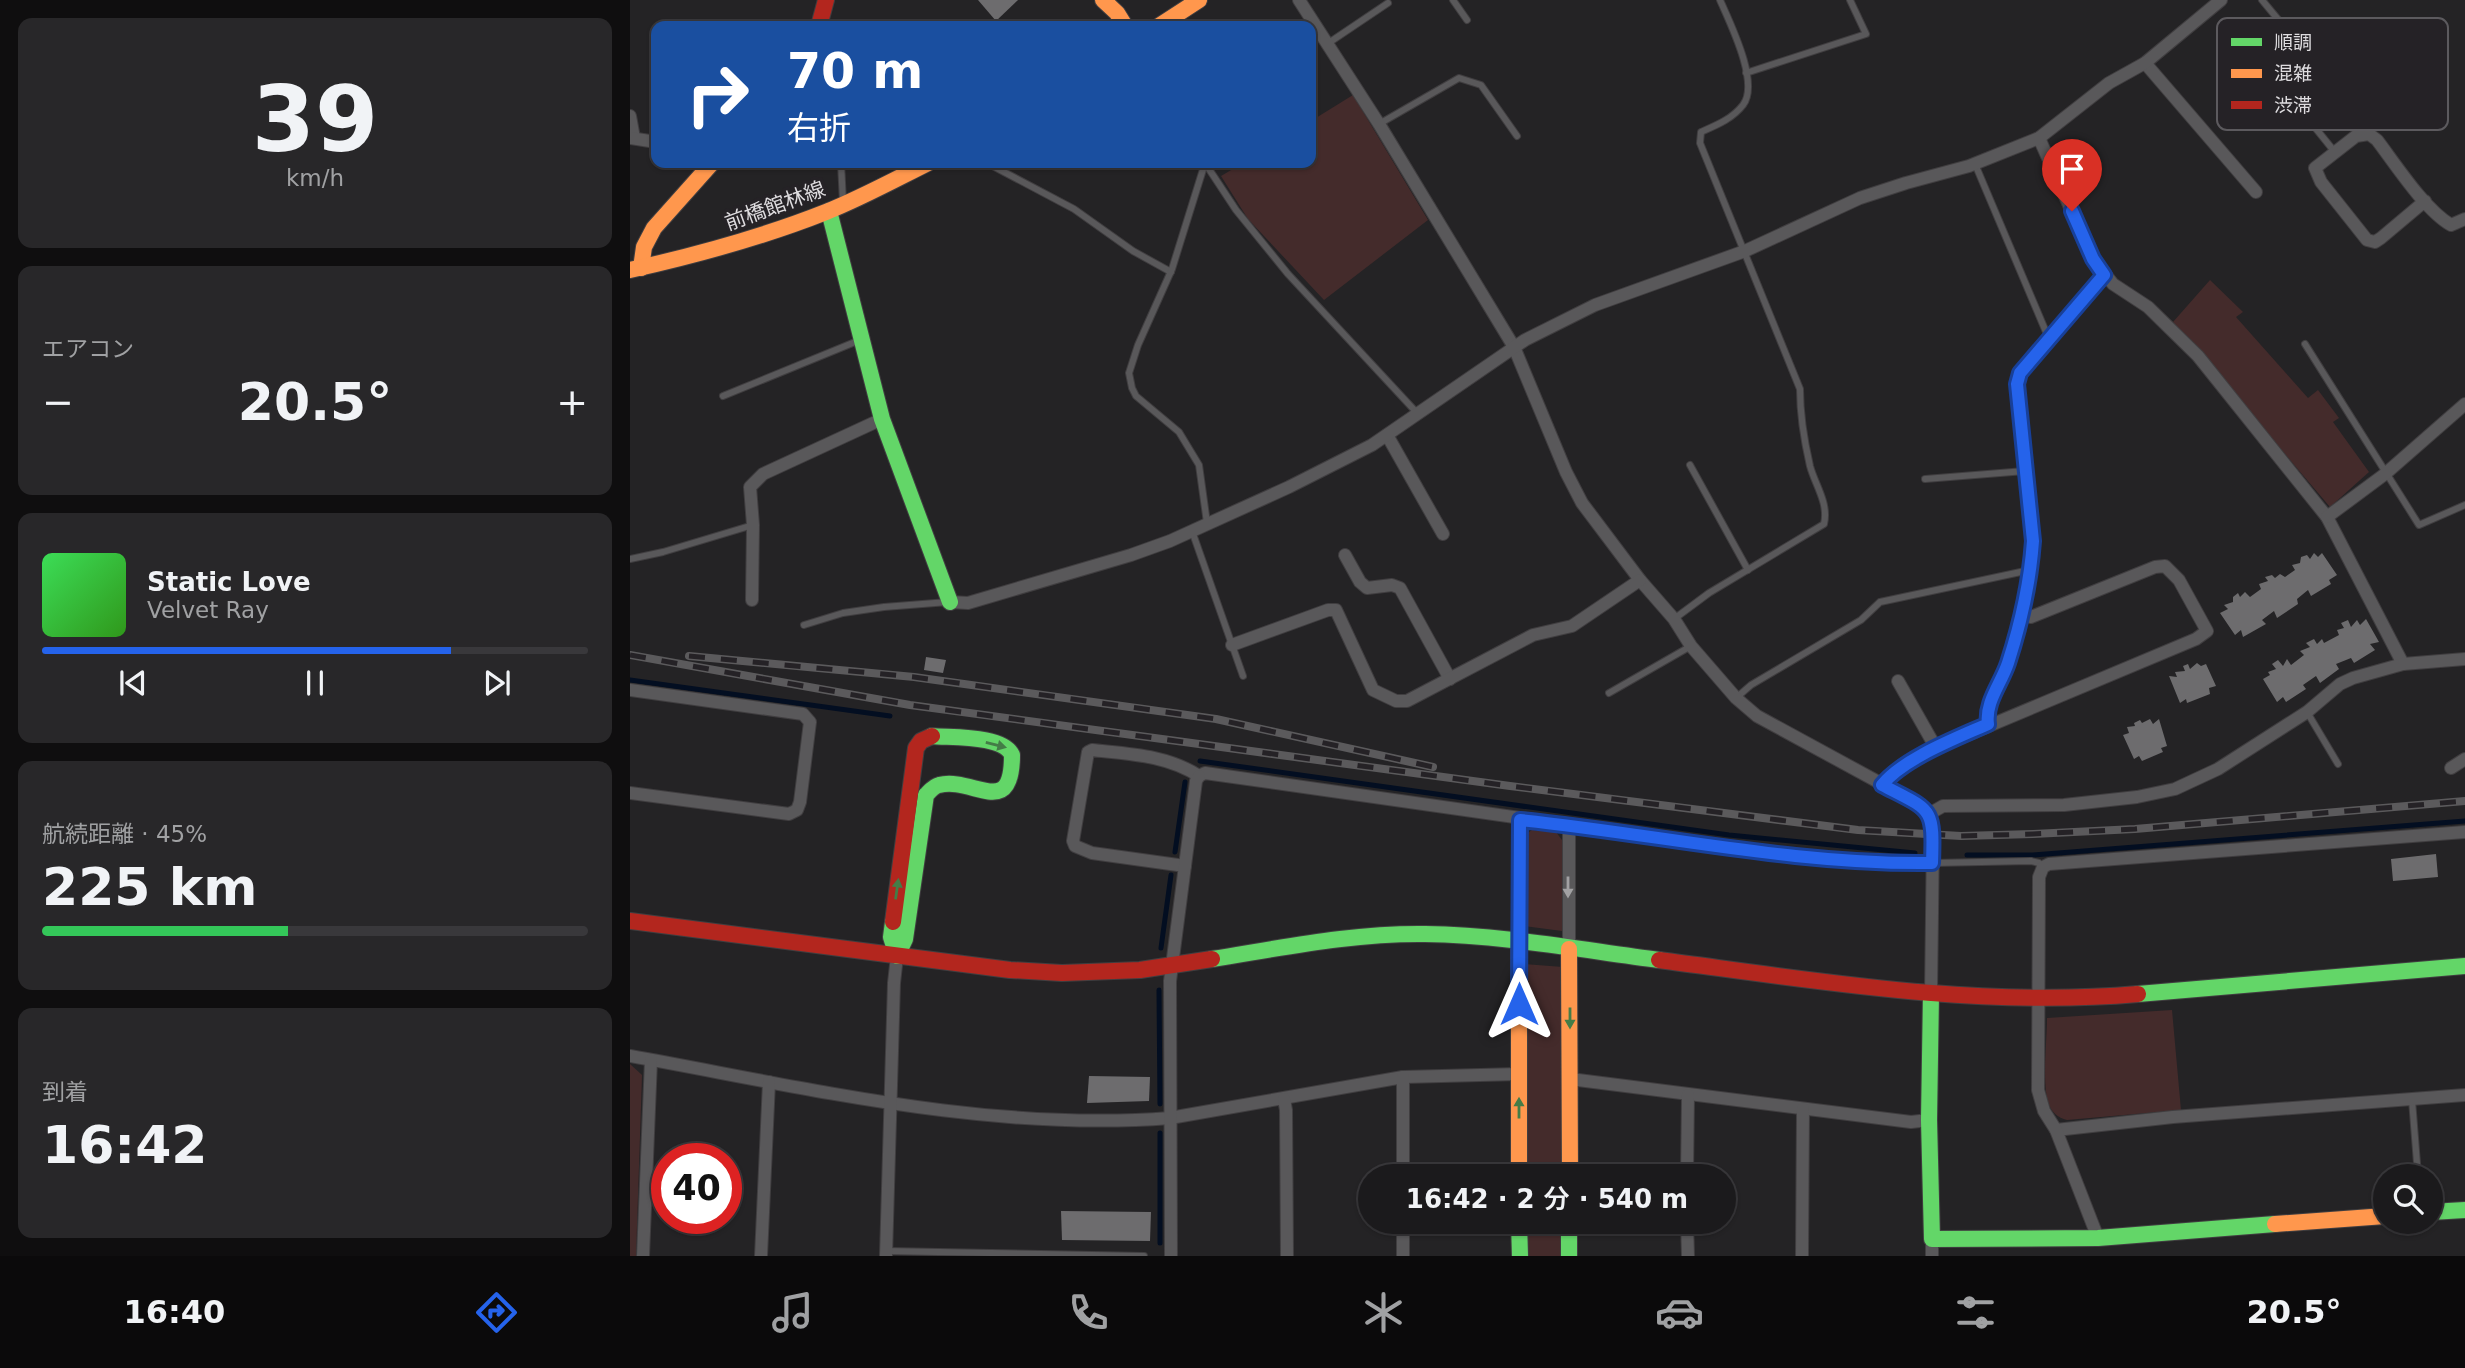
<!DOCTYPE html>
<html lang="ja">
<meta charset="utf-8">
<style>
body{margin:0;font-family:"DejaVu Sans","Noto Sans JP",sans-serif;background:#282729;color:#f1f3f6;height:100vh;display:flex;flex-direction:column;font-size:26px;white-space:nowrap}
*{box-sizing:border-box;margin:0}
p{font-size:23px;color:#a0a1a3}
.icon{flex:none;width:38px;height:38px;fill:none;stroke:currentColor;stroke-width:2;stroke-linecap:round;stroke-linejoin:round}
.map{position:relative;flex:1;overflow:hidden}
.drawer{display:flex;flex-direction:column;gap:18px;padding:18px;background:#0f0e0f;width:630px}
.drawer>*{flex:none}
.top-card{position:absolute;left:21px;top:21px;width:665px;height:147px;border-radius:14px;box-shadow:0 2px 5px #0004,0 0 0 2px #39383b;background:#1a4fa0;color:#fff;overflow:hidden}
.controls{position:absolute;left:1743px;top:1164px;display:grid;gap:14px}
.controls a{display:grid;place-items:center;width:70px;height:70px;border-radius:50%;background:#1b1a1c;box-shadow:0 2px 5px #0004,0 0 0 2px #39383b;font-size:35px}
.speed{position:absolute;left:21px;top:1143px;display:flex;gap:14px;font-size:35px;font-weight:700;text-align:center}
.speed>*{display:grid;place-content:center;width:91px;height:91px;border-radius:50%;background:#1b1a1c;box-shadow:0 2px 5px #0004,0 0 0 2px #39383b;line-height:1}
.speed .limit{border:10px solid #d22;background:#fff;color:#111}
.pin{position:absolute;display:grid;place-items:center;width:60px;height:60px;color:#fff;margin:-72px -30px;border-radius:50% 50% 50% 0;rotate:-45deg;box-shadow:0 0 7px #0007}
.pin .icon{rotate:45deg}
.me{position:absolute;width:77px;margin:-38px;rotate:0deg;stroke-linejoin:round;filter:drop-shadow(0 0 5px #0008)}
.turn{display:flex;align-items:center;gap:24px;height:147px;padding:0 21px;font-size:32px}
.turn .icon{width:91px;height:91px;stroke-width:2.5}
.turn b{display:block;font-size:49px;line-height:60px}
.big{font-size:52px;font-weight:600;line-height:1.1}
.drawer .card{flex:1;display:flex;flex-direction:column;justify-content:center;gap:10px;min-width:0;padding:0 24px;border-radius:14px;background:#282729}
.drawer .dial{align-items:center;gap:0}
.dial b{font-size:91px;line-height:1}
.song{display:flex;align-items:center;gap:21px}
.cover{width:84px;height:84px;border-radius:10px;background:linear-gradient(135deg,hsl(130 70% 55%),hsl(110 70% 35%))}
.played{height:7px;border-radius:4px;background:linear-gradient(90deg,#2563eb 75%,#39383b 75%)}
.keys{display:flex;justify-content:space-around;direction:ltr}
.heat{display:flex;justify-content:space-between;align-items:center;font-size:38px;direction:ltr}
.charge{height:10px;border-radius:5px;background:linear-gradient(90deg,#34c759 45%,#39383b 0)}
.trip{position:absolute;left:728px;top:1164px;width:378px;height:70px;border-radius:35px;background:#1b1a1c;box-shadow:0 2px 5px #0004,0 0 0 2px #39383b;font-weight:600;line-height:70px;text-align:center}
.menu{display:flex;height:112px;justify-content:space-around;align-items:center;background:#0b0a0b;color:#a0a1a3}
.menu .icon{width:49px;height:49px}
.menu .current{color:#2563eb}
.menu b{font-size:32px;color:#f1f3f6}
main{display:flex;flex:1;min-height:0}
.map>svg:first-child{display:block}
.green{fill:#442b2b}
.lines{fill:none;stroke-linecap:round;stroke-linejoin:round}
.stream{stroke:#030e21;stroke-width:5}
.building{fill:#6d6c6e}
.lane-casing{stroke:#403e40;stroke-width:8}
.street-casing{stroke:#403e40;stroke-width:14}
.fast-casing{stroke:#403e40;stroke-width:18}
.slow-casing{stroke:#403e40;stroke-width:18}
.jam-casing{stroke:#403e40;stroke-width:18}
.lane{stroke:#59585a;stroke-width:6}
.street{stroke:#59585a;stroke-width:12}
.fast{stroke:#63d668;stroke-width:16}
.slow{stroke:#ff974d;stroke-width:16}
.jam{stroke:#b3261e;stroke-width:16}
.rail-casing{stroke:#5b5a5c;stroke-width:8}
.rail{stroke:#252226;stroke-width:5;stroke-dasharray:16;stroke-linecap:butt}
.oneway{fill:#447c47}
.oneway2{fill:#a2a1a3}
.route-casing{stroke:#184099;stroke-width:18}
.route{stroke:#2563eb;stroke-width:12}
.labels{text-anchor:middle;stroke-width:7;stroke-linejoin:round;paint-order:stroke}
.street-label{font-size:21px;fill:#dedcdf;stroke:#252226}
.key{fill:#252226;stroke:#5c5a5e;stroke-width:2}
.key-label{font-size:19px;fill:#dedcdf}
</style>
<main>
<section class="drawer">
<div class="card dial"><b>39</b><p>km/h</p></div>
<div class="card"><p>エアコン</p>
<div class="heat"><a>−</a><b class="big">20.5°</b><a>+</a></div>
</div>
<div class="card">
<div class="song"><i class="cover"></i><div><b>Static Love</b><p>Velvet Ray</p></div></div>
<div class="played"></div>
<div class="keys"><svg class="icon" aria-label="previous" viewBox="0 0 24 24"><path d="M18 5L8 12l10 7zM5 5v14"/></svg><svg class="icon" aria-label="pause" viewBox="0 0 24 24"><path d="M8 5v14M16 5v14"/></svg><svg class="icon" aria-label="next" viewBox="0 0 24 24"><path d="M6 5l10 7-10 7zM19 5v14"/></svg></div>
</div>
<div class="card"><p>航続距離 · 45%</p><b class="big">225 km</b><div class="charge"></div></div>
<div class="card"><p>到着</p><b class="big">16:42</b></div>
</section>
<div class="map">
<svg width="1835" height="1256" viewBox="0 0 1835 1256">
<rect width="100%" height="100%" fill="#242325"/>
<g class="green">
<polygon points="723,95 798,220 694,300 618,219 591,176 613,163 681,163 681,121"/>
<polygon points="1580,280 1613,312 1606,317 1678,398 1688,390 1709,418 1703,422 1739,472 1700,507 1543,322"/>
<polygon points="902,830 926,832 932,840 932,931 894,926 896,834"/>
<polygon points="894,964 933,967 934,1176 896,1176"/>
<path d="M1542,1010L1551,1110L1437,1120C1428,1118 1421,1112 1418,1102C1412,1081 1417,1041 1417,1018Z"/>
<polygon points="0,1064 12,1075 6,1256 0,1256"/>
<polygon points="896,1222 934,1222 934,1256 897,1256"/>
</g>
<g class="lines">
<g class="stream">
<polyline points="0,680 260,716"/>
<polyline points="570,761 1099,835 1285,853"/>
<polyline points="545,852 555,782"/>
<polyline points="1337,855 1403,855 1835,821"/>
<polyline points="531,948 541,875"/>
<polyline points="529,990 530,1104"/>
<polyline points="530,1243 530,1133"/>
</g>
</g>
<g class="building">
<polygon points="348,0 388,0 366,21"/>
<polygon points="1684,553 1688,557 1692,553 1707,575 1699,580 1701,584 1681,596 1678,590 1667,599 1668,604 1647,618 1644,611 1632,620 1636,624 1613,637 1611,630 1605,635 1590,613 1598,609 1594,605 1603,602 1603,597 1608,593 1610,597 1615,592 1620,597 1631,589 1629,584 1638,581 1635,577 1642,575 1645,578 1650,574 1655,577 1665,570 1662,565 1670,563 1671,557 1677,555 1680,559"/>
<polygon points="1736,619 1749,642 1740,644 1745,650 1724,663 1721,658 1706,664 1709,669 1690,683 1686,676 1673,685 1676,689 1656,702 1653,697 1647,702 1633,679 1640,675 1638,672 1646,669 1642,664 1648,660 1653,666 1657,659 1661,665 1674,655 1670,651 1680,647 1676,643 1684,639 1687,644 1692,639 1694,643 1709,635 1707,630 1714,628 1711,623 1718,620 1721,627 1727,620 1730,625"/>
<polygon points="296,657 316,660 313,673 294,670"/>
<polygon points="1567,663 1571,666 1576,664 1586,686 1579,688 1580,694 1557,703 1556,699 1550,703 1539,676 1547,677 1545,672 1555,671 1553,666 1558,664 1560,669"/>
<polygon points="1520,719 1523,724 1529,719 1537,746 1531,748 1533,752 1512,761 1509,756 1504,759 1493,735 1499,733 1497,727 1505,726 1504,723 1510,720 1512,723"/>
<polygon points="1806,854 1808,877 1763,881 1761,859"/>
<polygon points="459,1076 520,1077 519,1101 457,1103"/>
<polygon points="431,1211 521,1212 520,1241 432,1240"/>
</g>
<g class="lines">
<defs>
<g id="lane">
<polyline points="823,0 837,20"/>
<polyline points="1632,0 1729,117 1734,134"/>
<polyline points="697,44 758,3"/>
<polyline points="1116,73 1236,34 1220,0"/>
<polyline points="1649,83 1704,151"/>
<polyline points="749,124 829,78 851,85 887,136"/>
<polyline points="211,163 213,202"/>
<polyline points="357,163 444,209 503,251 541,272"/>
<polyline points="575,163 542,269 508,345 499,373 502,388 506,396 549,432 569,465 577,523"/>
<polyline points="575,163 606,210 658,274 788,414"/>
<polyline points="1345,164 1419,339"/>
<polyline points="1675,344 1789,525 1835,505"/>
<polyline points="93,396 230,340"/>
<polyline points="1060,465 1118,570"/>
<polyline points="1295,479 1395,471"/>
<polyline points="562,531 613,676"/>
<polyline points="0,559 33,552 123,525"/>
<path d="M1044,619L1079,593L1194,524C1199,503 1185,485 1180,466C1174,440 1170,415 1170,389L1070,143L1071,132C1087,125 1102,119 1113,105C1130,83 1100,23 1090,0"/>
<polyline points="174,625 213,613 254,607 318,602"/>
<polyline points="979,693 1061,646"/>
<polyline points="1106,698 1121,685 1231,620 1250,602 1400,570"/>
<polyline points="1677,712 1708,764"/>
<path d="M1358,724C1355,702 1371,684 1378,663C1391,623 1400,583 1403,541L1386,385L1390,373L1474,275"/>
<polyline points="1302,863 1401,861 1409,863 1413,867"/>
<polyline points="1782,1100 1788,1176"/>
<polyline points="256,1251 514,1256"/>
</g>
<g id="street">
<path d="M669,0L749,124L884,347L936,472L952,503L1010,580L1044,619L1061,646L1106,698L1127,716L1287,803C1299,813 1303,818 1303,834L1301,994"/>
<polyline points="1515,63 1626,192"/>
<polyline points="0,116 4,138"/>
<polyline points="0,138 26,142"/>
<polyline points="1409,138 1463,259 1483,284 1518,307 1568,356 1697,517 1773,664"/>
<path d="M1795,201L1751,238L1745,242L1737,240L1691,182L1685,168L1726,136L1739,134L1747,140C1766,165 1795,210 1821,225L1835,219"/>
<polyline points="757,435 813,534"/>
<polyline points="1697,517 1755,474 1835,404"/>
<polyline points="715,555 730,582 737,588 762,585 770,588 820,679"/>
<polyline points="122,600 123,525 120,487 133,474 252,419"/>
<polyline points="320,602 338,603 501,555 540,541 659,487 742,445 895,340 965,305 1115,251 1230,198 1276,183 1339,166 1409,138 1479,83 1515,63 1591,0"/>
<polyline points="602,645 698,610 706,610 743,690 766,701 777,701 903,635 942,626 1010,580"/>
<polyline points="1268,681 1306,748"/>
<polyline points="0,690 173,714 180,722 170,802 167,810 159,814 0,793"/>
<polyline points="1821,768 1835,759"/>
<polyline points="1252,785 1267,771 1306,748 1566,639 1577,631 1549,580 1535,566 1525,567 1401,617 1392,614"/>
<polyline points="1299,814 1313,806 1434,805 1507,797 1545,789 1588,769 1677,712 1710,684 1723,678 1773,664 1835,659"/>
<polyline points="939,825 939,949"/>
<path d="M555,866L462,853L445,846L443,841L458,752L462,750C499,754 537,755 569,776L575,773L1094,847L1253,864L1302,863"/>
<polyline points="889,942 890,820"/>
<path d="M0,1056C178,1088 358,1132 540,1118L773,1077L889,1074"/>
<polyline points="773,1077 773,1176"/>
<polyline points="940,1079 1281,1122 1299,1120"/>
<polyline points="654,1099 656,1110 657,1256"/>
<polyline points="1426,1130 1543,1117 1835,1095"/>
<polyline points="1057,1176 1058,1095"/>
<polyline points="773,1222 773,1256"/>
<polyline points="1057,1222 1058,1256"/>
<polyline points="1468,1238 1426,1130 1414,1111 1408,1090 1409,877 1413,867 1419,864 1835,832"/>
<polyline points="13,1256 21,1060"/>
<polyline points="131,1256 139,1082"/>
<polyline points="256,1256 264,983 267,956"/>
<polyline points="541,1256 540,981 566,781 569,776"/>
<polyline points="1172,1256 1173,1109"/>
<polyline points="1302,1256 1302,1239"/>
</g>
<g id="fast">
<polyline points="199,211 252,419 320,602"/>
<path d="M263,922L261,937L267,956L275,939L296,795C300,791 304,786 309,785C343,776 382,821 382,755C373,735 322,738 302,736"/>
<path d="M582,959C652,948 723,933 795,934C873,935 952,950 1029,960"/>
<polyline points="1301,994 1299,1120 1302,1239 1468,1238 1645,1224"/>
<polyline points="1508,994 1835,966"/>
<polyline points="1801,1212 1835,1210"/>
<polyline points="889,1222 890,1256"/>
<polyline points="939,1222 939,1256"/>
</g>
<g id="slow">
<polyline points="473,0 487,13 495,26"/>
<polyline points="529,26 569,0"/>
<polyline points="11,268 14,247 24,228 82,163"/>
<path d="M0,270C67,255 133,237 196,212C231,198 264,180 298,163"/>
<polyline points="889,942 889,1176"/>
<polyline points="939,949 940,1176"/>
<polyline points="1645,1224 1755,1216"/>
</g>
<g id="jam">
<polyline points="189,26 196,0"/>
<polyline points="0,921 380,970 432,973 510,970 582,959"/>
<polyline points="263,922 286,748 291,741 302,736"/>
<path d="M1029,960C1188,981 1347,1008 1508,994"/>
</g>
</defs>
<use href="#lane" class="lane-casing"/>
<use href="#street" class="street-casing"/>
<use href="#fast" class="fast-casing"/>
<use href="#slow" class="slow-casing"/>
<use href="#jam" class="jam-casing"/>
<use href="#lane" class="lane"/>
<use href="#street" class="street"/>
<use href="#fast" class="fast"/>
<use href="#slow" class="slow"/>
<use href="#jam" class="jam"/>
<defs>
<g id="rail">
<polyline points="0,655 280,705 880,786 1228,830 1331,836 1403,834 1505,829 1835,801"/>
<polyline points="59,656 284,677 586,719 803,767"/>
</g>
</defs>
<use href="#rail" class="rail-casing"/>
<use href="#rail" class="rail"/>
</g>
<defs><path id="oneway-solid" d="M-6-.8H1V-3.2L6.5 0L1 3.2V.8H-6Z" transform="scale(1.75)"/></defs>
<g class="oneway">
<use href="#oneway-solid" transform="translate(366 745) rotate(14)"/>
<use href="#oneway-solid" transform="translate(267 889) rotate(-82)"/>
<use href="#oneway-solid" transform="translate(940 1018) rotate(90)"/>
<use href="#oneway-solid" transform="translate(889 1108) rotate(-90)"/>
</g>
<use class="oneway2" href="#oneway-solid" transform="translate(938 887) rotate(90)"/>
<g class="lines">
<defs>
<path id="route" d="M889,1004L890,820C1027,834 1164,865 1302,863C1304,806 1302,811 1252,785C1274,758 1327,738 1358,724C1355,702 1371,684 1378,663C1391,623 1400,583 1403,541L1387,384L1390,373L1474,275L1463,259L1442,211"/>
</defs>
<use href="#route" class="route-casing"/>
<use href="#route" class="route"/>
</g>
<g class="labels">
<g class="street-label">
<text transform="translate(145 206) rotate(-20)" y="7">前橋館林線</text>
</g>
</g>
<rect x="1587" y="18" width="231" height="112" rx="10" class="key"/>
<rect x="1601" y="38" width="31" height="8" fill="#63d668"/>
<rect x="1601" y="69" width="31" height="9" fill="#ff974d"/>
<rect x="1601" y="101" width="31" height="8" fill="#b3261e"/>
<g class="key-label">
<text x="1644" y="49">順調</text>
<text x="1644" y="80">混雑</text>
<text x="1644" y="112">渋滞</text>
</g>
</svg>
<div class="controls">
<a><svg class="icon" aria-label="search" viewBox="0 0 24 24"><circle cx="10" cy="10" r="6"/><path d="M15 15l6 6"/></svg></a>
</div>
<div class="speed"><div class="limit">40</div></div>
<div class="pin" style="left:1442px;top:211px;background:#d93025"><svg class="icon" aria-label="arrive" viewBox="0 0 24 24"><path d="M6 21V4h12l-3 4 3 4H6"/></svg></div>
<svg class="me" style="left:889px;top:1004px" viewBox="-20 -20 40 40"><path d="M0-17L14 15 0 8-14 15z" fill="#2563eb" stroke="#fff" stroke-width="4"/></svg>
<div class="trip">16:42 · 2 分 · 540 m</div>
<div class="top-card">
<div class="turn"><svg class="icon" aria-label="right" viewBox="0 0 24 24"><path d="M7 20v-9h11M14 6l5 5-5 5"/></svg><div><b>70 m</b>右折</div></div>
</div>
</div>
</main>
<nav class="menu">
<b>16:40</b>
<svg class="icon current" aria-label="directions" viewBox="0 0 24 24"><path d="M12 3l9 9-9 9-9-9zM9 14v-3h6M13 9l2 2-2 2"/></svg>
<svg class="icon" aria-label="music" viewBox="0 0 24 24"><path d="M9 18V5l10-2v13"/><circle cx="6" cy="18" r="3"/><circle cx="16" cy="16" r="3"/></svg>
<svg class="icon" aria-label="phone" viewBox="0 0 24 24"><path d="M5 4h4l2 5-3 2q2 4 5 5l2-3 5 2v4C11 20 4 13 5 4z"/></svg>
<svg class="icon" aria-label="climate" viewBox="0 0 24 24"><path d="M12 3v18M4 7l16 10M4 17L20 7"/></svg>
<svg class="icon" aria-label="car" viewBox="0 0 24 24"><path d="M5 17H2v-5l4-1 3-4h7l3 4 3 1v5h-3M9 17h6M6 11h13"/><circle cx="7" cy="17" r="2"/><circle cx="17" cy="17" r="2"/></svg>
<svg class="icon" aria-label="filters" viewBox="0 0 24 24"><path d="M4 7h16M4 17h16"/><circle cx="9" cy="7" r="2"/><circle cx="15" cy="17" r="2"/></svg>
<b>20.5°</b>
</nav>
